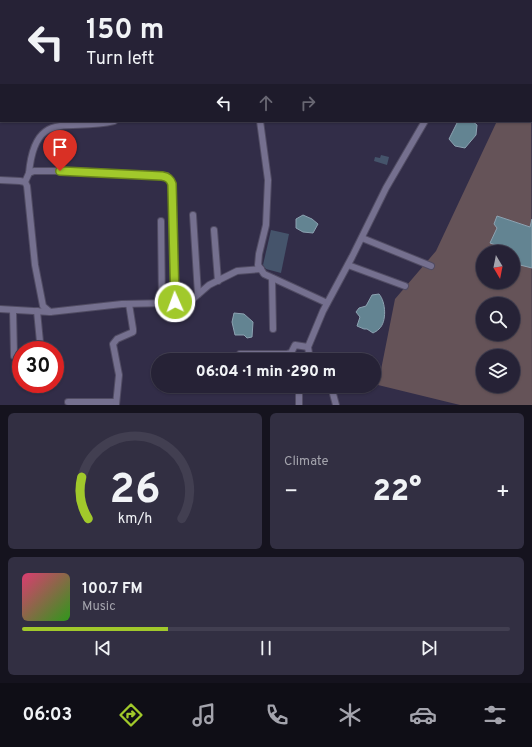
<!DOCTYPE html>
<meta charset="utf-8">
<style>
body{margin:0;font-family:Overpass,sans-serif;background:#322f42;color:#f1f3f6;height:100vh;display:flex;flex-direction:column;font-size:15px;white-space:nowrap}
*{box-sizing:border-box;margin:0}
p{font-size:13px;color:#a4a4ad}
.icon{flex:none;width:22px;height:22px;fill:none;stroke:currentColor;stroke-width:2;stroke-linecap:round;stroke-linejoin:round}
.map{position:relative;height:405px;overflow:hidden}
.panel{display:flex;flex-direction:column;gap:8px;padding:8px;background:#15131e;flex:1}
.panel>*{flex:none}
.banner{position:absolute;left:0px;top:0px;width:532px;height:122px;box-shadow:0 1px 3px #0004,0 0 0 1px #423f51;background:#262236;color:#f1f3f6;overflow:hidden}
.needle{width:26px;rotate:170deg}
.fabs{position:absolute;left:476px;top:245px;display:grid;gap:8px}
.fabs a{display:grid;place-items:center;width:44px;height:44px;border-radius:50%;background:#262236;box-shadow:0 1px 3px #0004,0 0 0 1px #423f51;font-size:20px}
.speed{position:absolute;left:12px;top:341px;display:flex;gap:8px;font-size:20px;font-weight:700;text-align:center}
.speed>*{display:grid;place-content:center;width:52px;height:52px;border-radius:50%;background:#262236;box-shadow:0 1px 3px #0004,0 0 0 1px #423f51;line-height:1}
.speed .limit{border:6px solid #d22;background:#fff;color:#111}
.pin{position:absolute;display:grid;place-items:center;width:34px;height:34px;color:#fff;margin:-41px -17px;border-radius:50% 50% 50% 0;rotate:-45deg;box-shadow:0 0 4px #0007}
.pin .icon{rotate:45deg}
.me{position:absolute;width:44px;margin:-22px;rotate:358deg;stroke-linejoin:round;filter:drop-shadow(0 0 3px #0008)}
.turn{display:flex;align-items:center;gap:14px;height:84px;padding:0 20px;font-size:18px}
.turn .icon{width:52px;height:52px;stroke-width:2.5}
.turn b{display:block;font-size:28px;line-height:34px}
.lanes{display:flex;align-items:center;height:38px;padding:0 20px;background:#0003;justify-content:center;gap:20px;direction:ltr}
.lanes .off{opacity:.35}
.big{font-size:30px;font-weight:800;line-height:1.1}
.panel .card{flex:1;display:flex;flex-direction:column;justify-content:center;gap:6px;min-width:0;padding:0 14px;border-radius:6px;background:#322f42}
.panel .dial{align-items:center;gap:0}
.dial svg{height:104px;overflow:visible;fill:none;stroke:#423f51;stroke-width:7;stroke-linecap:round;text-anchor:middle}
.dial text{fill:#f1f3f6;stroke:none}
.song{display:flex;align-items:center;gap:12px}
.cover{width:48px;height:48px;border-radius:6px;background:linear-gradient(135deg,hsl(340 70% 55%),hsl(110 70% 35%))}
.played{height:4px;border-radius:2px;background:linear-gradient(90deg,#a1c92b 30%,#423f51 30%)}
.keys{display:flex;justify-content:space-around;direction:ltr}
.heat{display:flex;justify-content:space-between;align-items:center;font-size:22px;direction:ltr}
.panel .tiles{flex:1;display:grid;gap:8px;grid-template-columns:1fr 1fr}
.card:last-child{grid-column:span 2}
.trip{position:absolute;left:151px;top:353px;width:230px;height:40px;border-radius:20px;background:#262236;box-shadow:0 1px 3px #0004,0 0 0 1px #423f51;font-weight:800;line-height:40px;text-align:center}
.tab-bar{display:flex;height:64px;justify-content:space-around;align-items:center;background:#0f0e16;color:#a4a4ad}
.tab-bar .icon{width:28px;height:28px}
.tab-bar .selected{color:#a1c92b}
.tab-bar b{font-size:18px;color:#f1f3f6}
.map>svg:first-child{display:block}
.green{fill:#655358;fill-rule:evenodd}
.water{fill:#638492;stroke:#8ca2b1}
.building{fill:#45546b}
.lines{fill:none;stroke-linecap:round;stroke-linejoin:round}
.street-casing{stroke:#514c63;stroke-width:8}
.street{stroke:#75708f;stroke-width:6}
.route-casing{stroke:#69831c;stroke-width:10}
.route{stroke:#a1c92b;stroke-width:7}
</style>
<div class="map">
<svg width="532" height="405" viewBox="0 0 532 405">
<rect width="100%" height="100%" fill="#322d48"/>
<path class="green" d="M531,55L532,405H460L378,385L395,299L436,251L497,121H531ZM483,252H513V282H483ZM483,304H513V334H483ZM483,356H513V386H483Z"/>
<g class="water">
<polygon points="458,121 472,121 477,125 476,135 465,148 455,146 449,139"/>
<polygon points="303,215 312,219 318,224 313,233 303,232 296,228 296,219"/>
<polygon points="497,216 530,227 532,219 532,268 520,265 518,270 513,269 512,251 490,243 497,228 494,224"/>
<path d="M379,294C386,302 387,322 379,329C377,331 375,332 373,333L367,329H364L357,326L360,317L356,312L359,308L366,306L372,295Z"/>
<polygon points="234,313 244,314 253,322 252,337 247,338 244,335 235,335 232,322"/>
</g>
<g class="building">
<polygon points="381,155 389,157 387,165 374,161 375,157 380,158"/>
<polygon points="271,230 289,234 281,273 266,269 263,265"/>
</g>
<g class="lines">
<defs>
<g id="street">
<polyline points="148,1 148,0"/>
<polyline points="256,1 256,0"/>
<polyline points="382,1 382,0"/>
<polyline points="529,1 529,0"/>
<polyline points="531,19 532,20"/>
<polyline points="260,121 268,180 266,225 259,254 258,265 264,274 327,303"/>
<path d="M29,173C35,108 68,132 114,121"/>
<polyline points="0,180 20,181 25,182 27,186 35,265 43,306 50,312 122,304 169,303 194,298 209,285 237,271 261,269"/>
<polyline points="25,182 29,173 34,171 74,171 167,176 172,184 175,302"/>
<polyline points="193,215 198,294"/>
<polyline points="161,221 162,304"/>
<polyline points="214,230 218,281"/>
<polyline points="362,238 431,266"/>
<polyline points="348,265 405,286"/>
<polyline points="272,278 273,329"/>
<polyline points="0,309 50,312"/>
<polyline points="13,310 14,356"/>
<polyline points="37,311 40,342"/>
<polyline points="240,354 287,354 291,353 295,345 308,347"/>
<polyline points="310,360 308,347 323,311 352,257 386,188 425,121"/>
<polyline points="291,386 300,387"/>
<polyline points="304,386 314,386"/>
<polyline points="328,386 332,390 336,405"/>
<polyline points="68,402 116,402"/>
<polyline points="116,405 119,375 113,344 117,339 133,332 133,329 129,304"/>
<polyline points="299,405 299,388 302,386"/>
</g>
</defs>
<use href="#street" class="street-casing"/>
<use href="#street" class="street"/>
</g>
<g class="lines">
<defs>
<path id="route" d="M60,171L162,176C168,177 170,179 172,184L175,302"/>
</defs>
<use href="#route" class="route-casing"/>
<use href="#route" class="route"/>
</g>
</svg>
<div class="fabs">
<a><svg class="needle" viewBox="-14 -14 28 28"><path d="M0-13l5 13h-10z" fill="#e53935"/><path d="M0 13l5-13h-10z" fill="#a4a4ad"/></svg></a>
<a><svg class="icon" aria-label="search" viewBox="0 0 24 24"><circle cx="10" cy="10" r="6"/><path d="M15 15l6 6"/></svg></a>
<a><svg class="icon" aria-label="layers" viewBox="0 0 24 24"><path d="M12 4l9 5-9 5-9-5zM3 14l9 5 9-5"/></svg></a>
</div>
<div class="speed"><div class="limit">30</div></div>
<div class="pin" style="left:60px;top:171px;background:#d93025"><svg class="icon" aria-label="arrive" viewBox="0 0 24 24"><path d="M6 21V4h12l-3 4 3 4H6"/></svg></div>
<svg class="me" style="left:175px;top:302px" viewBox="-20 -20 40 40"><circle r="17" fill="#a1c92b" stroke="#fff" stroke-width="3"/><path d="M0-11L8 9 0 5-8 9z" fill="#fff"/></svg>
<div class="trip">06:04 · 1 min · 290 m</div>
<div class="banner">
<div class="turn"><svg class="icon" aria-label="left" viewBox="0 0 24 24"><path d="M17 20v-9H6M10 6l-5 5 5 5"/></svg><div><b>150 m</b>Turn left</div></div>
<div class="lanes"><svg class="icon" aria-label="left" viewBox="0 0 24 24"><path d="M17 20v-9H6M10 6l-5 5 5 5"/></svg><svg class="icon off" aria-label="ahead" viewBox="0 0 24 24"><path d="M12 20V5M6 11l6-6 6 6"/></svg><svg class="icon off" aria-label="right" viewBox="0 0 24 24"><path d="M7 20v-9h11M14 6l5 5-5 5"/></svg></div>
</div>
</div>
<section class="panel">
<div class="tiles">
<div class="card dial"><svg viewBox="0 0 100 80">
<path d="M14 69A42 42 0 1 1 86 69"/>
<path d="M14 69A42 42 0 0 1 9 37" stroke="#a1c92b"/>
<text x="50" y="56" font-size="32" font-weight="700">26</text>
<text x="50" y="72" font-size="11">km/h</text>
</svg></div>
<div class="card"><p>Climate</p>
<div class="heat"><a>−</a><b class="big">22°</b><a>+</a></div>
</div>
<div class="card">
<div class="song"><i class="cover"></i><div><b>100.7 FM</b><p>Music</p></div></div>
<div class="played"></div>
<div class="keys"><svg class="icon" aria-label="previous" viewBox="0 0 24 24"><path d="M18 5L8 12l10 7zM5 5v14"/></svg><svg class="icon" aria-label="pause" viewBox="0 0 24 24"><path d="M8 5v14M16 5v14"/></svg><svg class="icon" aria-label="next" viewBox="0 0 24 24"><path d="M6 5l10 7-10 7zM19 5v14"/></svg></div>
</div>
</div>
</section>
<nav class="tab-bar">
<b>06:03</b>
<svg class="icon selected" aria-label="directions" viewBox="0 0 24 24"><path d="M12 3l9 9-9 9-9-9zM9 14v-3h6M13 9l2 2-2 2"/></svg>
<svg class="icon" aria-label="music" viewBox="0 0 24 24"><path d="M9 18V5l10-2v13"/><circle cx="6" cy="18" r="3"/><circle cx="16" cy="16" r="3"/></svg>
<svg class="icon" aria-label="phone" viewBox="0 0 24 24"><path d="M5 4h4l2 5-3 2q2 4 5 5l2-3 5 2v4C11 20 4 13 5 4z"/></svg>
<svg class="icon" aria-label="climate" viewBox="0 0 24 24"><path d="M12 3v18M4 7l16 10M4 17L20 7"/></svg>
<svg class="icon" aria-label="car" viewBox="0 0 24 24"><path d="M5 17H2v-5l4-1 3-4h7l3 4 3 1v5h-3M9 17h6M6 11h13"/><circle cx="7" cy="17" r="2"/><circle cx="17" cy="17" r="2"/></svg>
<svg class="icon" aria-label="filters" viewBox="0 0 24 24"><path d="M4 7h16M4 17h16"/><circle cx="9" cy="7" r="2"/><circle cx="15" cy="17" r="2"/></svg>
</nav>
